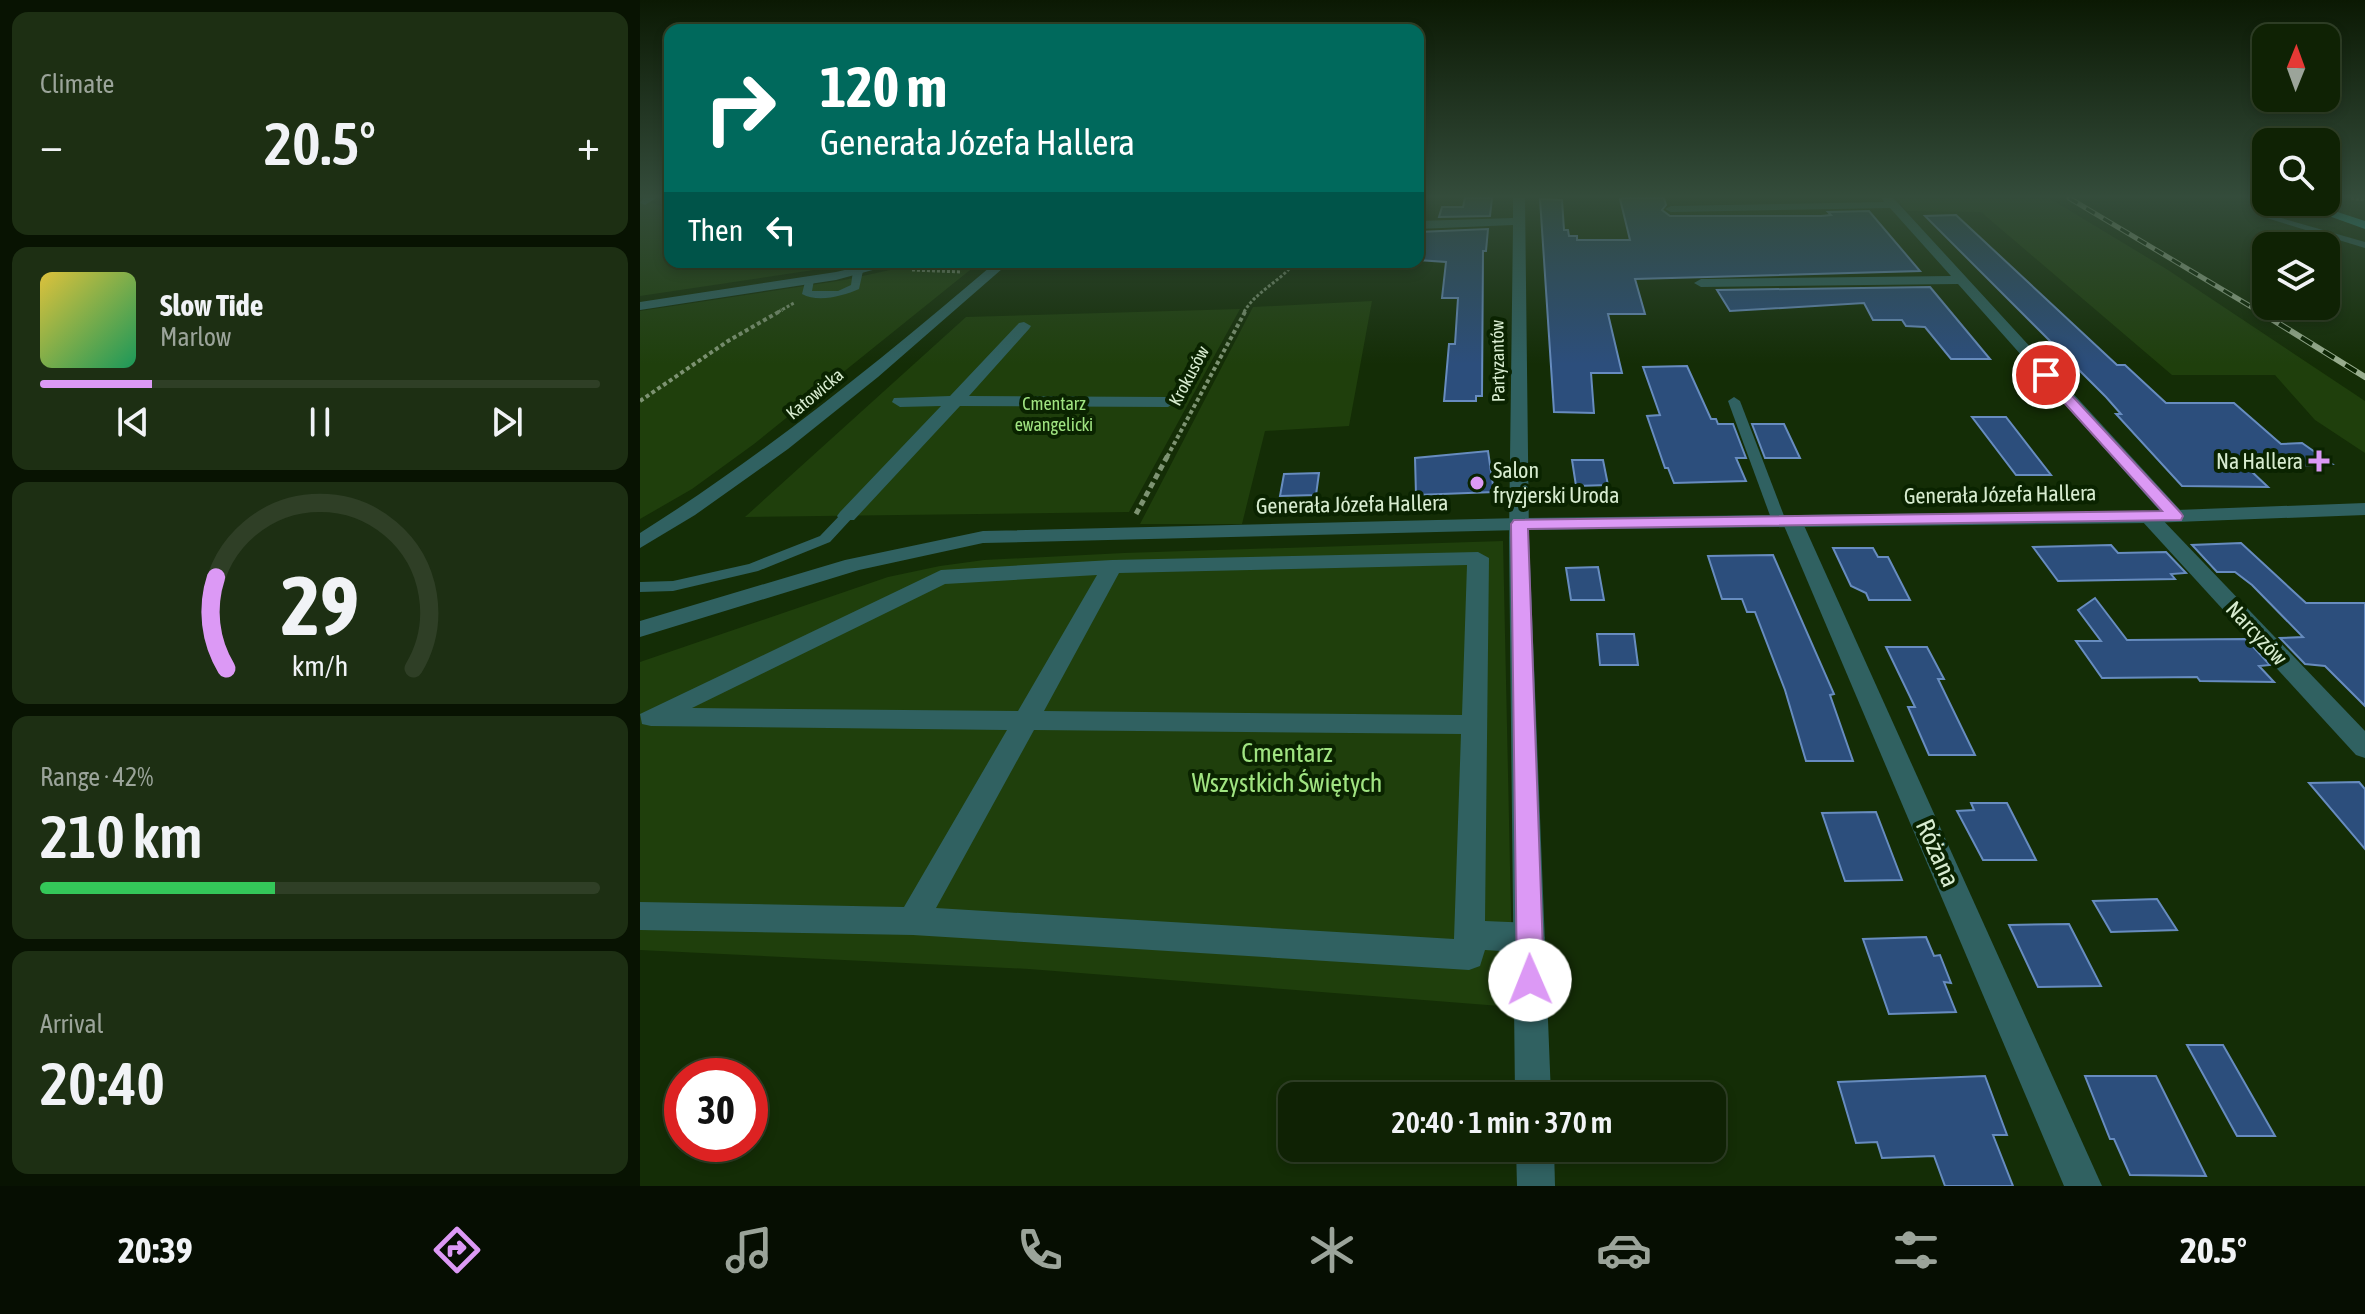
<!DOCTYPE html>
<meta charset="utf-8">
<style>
body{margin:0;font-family:"Asap Condensed",sans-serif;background:#1d2f13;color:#f1f3f6;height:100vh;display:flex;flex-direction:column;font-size:30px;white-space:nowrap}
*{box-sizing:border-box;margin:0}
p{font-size:26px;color:#9ba49a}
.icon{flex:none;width:44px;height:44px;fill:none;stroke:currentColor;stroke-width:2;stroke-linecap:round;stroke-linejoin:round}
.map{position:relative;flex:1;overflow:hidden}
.panel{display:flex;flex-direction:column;gap:12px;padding:12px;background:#081302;width:640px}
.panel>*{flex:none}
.guide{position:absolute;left:24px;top:24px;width:760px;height:244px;border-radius:16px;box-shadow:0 4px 12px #0003,0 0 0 2px #2f3f26;background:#00695c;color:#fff;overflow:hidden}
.needle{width:52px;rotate:1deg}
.fabs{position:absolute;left:1612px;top:24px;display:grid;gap:16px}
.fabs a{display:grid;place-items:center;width:88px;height:88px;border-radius:16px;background:#0f2204;box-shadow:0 4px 12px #0003,0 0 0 2px #2f3f26;font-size:40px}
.speed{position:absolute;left:24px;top:1058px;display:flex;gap:16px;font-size:40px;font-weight:700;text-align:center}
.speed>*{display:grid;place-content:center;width:104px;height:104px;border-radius:50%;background:#0f2204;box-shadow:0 4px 12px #0003,0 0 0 2px #2f3f26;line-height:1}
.speed .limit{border:12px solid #d22;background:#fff;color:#111}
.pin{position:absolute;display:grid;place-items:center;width:68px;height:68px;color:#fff;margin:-34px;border:4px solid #fff;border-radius:50%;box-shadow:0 2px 8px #0007}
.me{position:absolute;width:88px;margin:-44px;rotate:359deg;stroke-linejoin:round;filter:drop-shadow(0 0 6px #0008)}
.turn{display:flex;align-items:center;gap:28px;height:168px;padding:0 24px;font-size:36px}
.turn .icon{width:104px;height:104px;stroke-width:2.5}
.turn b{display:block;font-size:56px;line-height:68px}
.then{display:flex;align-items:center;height:76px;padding:0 24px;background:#0003;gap:16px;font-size:30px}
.big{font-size:60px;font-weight:600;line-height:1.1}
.panel .widget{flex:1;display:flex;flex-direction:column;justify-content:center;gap:12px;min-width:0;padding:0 28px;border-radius:16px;background:#1d2f13}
.panel .dial{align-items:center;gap:0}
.dial svg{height:208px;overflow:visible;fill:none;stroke:#2f3f26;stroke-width:7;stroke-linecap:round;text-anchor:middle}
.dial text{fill:#f1f3f6;stroke:none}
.song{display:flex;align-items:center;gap:24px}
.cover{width:96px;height:96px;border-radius:12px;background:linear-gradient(135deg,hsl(50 70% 55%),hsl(150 70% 35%))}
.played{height:8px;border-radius:4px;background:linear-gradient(90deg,#dc99f5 20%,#2f3f26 20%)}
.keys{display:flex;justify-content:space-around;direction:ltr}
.heat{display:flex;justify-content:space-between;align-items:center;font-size:44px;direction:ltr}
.charge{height:12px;border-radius:6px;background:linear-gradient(90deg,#34c759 42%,#2f3f26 0)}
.trip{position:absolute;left:638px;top:1082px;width:448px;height:80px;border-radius:16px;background:#0f2204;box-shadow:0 4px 12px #0003,0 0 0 2px #2f3f26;font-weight:600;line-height:80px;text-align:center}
.menu{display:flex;height:128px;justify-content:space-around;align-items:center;background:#060e02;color:#9ba49a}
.menu .icon{width:56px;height:56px}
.menu .on{color:#dc99f5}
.menu b{font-size:36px;color:#f1f3f6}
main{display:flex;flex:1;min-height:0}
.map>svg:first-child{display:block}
.green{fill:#1f3f0c}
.building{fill:#2c4e7c;stroke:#678cbf;stroke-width:2}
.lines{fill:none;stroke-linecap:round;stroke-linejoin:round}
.path-far2{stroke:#7d9372;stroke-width:3;stroke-dasharray:3 2;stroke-linecap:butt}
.path-far1{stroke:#7d9372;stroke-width:4;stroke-dasharray:4 3;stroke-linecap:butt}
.path{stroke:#7d9372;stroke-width:5;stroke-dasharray:6 4;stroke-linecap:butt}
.service{fill:#306161;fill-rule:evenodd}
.pedestrian{fill:#306161;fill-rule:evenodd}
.minor{fill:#306161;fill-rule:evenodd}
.tertiary{fill:#306161;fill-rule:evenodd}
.primary{fill:#229b9d;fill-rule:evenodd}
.rail-far1-casing{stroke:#98ad8e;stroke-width:5}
.rail-casing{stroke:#98ad8e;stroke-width:6}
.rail-far1{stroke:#0a2300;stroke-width:3;stroke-dasharray:10;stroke-linecap:butt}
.rail{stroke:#0a2300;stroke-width:4;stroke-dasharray:13;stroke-linecap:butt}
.route{fill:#dc99f5;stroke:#8f639f;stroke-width:2}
.poi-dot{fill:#dc99f5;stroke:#0a2300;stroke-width:3}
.labels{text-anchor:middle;stroke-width:8;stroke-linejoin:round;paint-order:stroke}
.far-street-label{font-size:18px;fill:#d8ecd0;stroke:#0a2300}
.far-park-label{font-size:18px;fill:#a0e481;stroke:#0a2300}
.poi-label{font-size:22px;fill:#d8ecd0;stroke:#0a2300;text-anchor:end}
.street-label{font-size:22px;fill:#d8ecd0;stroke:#0a2300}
.near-park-label{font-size:26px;fill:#a0e481;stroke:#0a2300}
.near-street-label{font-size:26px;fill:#d8ecd0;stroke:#0a2300}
</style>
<main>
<section class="panel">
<div class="widget"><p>Climate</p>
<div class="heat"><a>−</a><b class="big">20.5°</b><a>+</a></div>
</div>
<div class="widget">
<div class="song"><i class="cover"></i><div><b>Slow Tide</b><p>Marlow</p></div></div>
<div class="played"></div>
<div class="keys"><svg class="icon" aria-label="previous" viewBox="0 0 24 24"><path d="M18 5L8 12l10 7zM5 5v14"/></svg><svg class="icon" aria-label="pause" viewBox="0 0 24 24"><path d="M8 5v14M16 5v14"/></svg><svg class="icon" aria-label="next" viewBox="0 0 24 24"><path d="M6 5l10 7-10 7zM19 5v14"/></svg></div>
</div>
<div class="widget dial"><svg viewBox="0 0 100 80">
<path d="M14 69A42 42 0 1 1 86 69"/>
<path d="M14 69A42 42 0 0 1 10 34" stroke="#dc99f5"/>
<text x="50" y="56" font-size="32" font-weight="700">29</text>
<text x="50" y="72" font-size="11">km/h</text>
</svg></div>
<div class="widget"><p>Range · 42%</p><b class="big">210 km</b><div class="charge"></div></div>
<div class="widget"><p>Arrival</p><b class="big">20:40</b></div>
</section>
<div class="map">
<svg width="1725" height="1186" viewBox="0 0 1725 1186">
<rect width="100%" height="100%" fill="#142d06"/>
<g class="green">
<polygon points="1255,198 1409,198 1528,270 1725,401 1725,453 1675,420 1635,375 1532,375 1341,212 1267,211"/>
<polygon points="0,200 30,208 30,262 227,262 0,296"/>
<polygon points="287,262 340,262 114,444 52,489 0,519 0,311 204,280"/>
<polygon points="732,301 709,426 625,431 602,524 500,524 613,307"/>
<polygon points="600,309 489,512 105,517 326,317"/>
<polygon points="863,541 873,1007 389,969 0,950 0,662 248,577 300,566 344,560 484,553"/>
</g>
<g class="building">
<polygon points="825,198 852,198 850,216 799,217 802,207 823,207"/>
<polygon points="983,198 1024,198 1026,205 1022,210 1030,216 1181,216 1191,215 1188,212 1229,211 1280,271 995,279 1005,314 968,314 982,373 951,373 954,413 914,412 900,199 922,200 924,230 928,230 929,236 937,236 937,240 990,240 980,199"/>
<polygon points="1316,215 1477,365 1485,365 1526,403 1594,403 1641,444 1662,443 1692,464 1609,469 1628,487 1542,486 1476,414 1481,414 1466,397 1285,216"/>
<polygon points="848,229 846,251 843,251 842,396 836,396 836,401 804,401 809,344 815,344 818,298 802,298 806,262 778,260 778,232"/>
<polygon points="1290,287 1350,359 1311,359 1285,327 1266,326 1262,320 1233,320 1224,303 1090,311 1077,290"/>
<polygon points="1047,366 1071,419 1076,419 1078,424 1093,424 1106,458 1096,458 1106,481 1034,483 1028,468 1025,468 1007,416 1020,415 1003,367"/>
<polygon points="1332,417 1366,417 1411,475 1376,475"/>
<polygon points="1112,424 1144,424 1160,458 1125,458"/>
<polygon points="848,451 854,492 776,495 775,458"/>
<polygon points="932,460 963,460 968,485 936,486"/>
<polygon points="679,473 676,495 640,496 644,474"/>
<polygon points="1601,543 1666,603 1725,603 1725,706 1685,666 1665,664 1640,638 1663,637 1612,585 1595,572 1577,572 1552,545"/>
<polygon points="1471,545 1478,553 1526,552 1546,573 1531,574 1535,579 1418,581 1393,547"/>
<polygon points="1193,548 1233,548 1238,557 1248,557 1270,600 1229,600 1226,593 1211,586"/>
<polygon points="1133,555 1194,694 1190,695 1213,761 1166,761 1145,690 1115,612 1107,612 1102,599 1082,599 1068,556"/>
<polygon points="958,567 964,600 931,600 926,568"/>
<polygon points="1455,598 1487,640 1606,639 1630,665 1619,666 1634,682 1560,681 1557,677 1462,678 1436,641 1461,641 1438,610"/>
<polygon points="957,634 994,634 998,665 960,665"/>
<polygon points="1246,647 1287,647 1304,679 1298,679 1335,755 1289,755 1268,707 1275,707"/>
<polygon points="1719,782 1725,789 1725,849 1669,783"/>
<polygon points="1331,803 1367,803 1396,860 1343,860 1317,811 1334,810"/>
<polygon points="1236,812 1262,880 1205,881 1182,813"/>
<polygon points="1517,899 1537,930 1471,932 1453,901"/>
<polygon points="1429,924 1461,986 1398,987 1369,925"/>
<polygon points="1286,937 1294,956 1300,955 1311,983 1304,982 1316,1012 1249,1014 1223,939"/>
<polygon points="1547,1045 1583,1045 1635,1136 1597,1136"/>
<polygon points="1345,1076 1367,1135 1353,1135 1373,1186 1305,1186 1294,1156 1242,1158 1237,1142 1216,1143 1198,1082"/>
<polygon points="1445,1076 1516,1076 1566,1176 1490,1175 1474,1139 1470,1139"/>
</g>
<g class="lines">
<g class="path-far2">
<polyline points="1711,198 1725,200"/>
<polyline points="272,270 322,272"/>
<polyline points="138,312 154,303"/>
<path d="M604,312C616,291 640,282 655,262"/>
</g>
<g class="path-far1">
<polyline points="0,401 88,341 142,310"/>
<polyline points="527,457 606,310"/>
</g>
<polyline class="path" points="496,514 528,455"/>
<g class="service">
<polygon points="1620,212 1725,242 1725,248 1620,216"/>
<path d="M218,268L223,271L219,289C203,296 178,303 162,294L166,278L174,280L172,291H198L211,285L213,271Z"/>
<polygon points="1094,397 1100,401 1146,521 1144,524 1139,525 1132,521 1088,401"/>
<polygon points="207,512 214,516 190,542 118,571 33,591 0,592 0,582 33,581 109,564 180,536 202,513"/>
</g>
<g class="pedestrian">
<polygon points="384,322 391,326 389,329 329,396 528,397 536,402 528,407 320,406 214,520 200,520 197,516 200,512 301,406 260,407 252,402 254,398 310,396 379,323"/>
<path d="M838,552L849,558L845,921L889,923L900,928L905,938L900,948L889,953L845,950L840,966L829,970L273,935L0,930V902L264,907L367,730L11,726L2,724L0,714L301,570L472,560ZM827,565L822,715L404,711L479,573ZM457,575L378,711L52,708L305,584ZM394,730L821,734L814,939L296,908Z"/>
</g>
<g class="minor">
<polygon points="3,198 16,198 5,205 0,203"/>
<polygon points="873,198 885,198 889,538 911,1096 875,1096 869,538 873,225 778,229 778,221 873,218"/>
<polygon points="1242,198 1253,198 1258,203 1542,512 1545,516 1542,520 1528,520 1318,284 1061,287 1054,283 1061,279 1311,276 1250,208 1031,212 1025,209 1031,206 1244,202"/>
<polygon points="1509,511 1516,513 1725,731 1725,758 1716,755 1502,521 1499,517 1502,513"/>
<polygon points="1152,515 1162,521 1462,1186 1424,1186 1142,521"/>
<polygon points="876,1148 914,1148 915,1186 877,1186"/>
</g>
<g class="tertiary">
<polygon points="239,262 262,262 196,280 0,310 0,302 196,272"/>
<path d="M356,262H370L238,377L148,449L55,515L0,548V533C127,453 242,359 356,262Z"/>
<polygon points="1725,503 1725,515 1509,523 880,530 343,543 219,570 0,637 0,621 205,560 343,531 880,518 1509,511"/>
</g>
<polygon class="primary" points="1650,202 1667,202 1725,221 1725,229"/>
<defs>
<polyline id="rail-far1" points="1429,198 1620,312"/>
<polyline id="rail" points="1617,310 1725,377"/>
</defs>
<use href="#rail-far1" class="rail-far1-casing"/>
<use href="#rail" class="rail-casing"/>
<use href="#rail-far1" class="rail-far1"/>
<use href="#rail" class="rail"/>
</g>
<linearGradient id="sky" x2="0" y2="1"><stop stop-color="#0b1903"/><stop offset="0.54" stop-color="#344c3b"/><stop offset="1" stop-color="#344c3b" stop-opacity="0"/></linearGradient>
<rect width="1725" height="364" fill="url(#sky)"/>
<polygon class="route" points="1401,372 1410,372 1541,513 1543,516 1541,520 888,529 904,980 900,989 890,993 881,989 877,980 871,524 874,520 1522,511 1401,377"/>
<g class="poi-dot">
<path d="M1675 449h8v8h8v8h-8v8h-8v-8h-8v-8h8z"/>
<circle cx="837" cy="483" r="8"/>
</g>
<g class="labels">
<g class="far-street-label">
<text transform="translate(858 361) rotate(-91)" y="6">Partyzantów</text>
<text transform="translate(549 376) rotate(-62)" y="6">Krokusów</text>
<text transform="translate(175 394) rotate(-40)" y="6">Katowicka</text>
</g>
<g class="far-park-label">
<text x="414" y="410">Cmentarz<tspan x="414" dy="21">ewangelicki</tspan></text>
</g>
<g class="poi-label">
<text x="1663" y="469">Na Hallera</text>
<text x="853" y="478" text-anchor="start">Salon<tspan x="853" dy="25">fryzjerski Uroda</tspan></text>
</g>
<g class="street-label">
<text transform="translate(1360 494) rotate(-1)" y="8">Generała Józefa Hallera</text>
<text transform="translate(712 504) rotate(-1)" y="8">Generała Józefa Hallera</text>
<text transform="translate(1617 633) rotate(47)" y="8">Narcyzów</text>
</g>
<g class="near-park-label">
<text x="647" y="762">Cmentarz<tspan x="647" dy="30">Wszystkich Świętych</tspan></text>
</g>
<g class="near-street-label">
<text transform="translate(1298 853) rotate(66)" y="9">Różana</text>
</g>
</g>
</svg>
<div class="fabs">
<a><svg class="needle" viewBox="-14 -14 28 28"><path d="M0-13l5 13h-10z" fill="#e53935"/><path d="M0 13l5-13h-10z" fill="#9ba49a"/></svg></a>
<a><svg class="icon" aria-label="search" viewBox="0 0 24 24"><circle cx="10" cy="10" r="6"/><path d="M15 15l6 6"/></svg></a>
<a><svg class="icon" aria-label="layers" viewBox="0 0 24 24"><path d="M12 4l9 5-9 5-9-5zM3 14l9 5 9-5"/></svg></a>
</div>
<div class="speed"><div class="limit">30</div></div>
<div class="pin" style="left:1406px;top:375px;background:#d93025"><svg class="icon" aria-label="arrive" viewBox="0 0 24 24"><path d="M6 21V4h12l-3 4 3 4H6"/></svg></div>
<svg class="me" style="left:890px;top:980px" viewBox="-20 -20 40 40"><circle r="19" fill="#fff"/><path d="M0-13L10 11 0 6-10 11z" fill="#dc99f5"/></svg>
<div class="trip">20:40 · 1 min · 370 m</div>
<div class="guide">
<div class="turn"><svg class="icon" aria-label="right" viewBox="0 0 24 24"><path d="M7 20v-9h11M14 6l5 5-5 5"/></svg><div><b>120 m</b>Generała Józefa Hallera</div></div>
<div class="then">Then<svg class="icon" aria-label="left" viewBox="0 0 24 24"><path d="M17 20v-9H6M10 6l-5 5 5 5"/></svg></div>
</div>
</div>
</main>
<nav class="menu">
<b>20:39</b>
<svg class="icon on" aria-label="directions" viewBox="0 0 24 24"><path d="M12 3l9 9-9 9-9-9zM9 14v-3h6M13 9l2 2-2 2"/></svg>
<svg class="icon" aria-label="music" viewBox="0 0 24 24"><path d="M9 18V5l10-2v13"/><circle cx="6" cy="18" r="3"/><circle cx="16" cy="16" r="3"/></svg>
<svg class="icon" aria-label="phone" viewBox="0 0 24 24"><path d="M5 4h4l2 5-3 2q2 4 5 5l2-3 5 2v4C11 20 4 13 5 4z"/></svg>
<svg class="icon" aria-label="climate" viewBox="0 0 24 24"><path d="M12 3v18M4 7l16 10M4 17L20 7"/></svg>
<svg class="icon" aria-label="car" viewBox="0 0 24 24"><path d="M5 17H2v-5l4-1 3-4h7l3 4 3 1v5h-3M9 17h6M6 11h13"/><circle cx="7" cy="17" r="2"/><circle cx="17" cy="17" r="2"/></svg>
<svg class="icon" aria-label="filters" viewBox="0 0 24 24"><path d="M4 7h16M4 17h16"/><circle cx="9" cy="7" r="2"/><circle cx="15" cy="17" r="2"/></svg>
<b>20.5°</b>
</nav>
